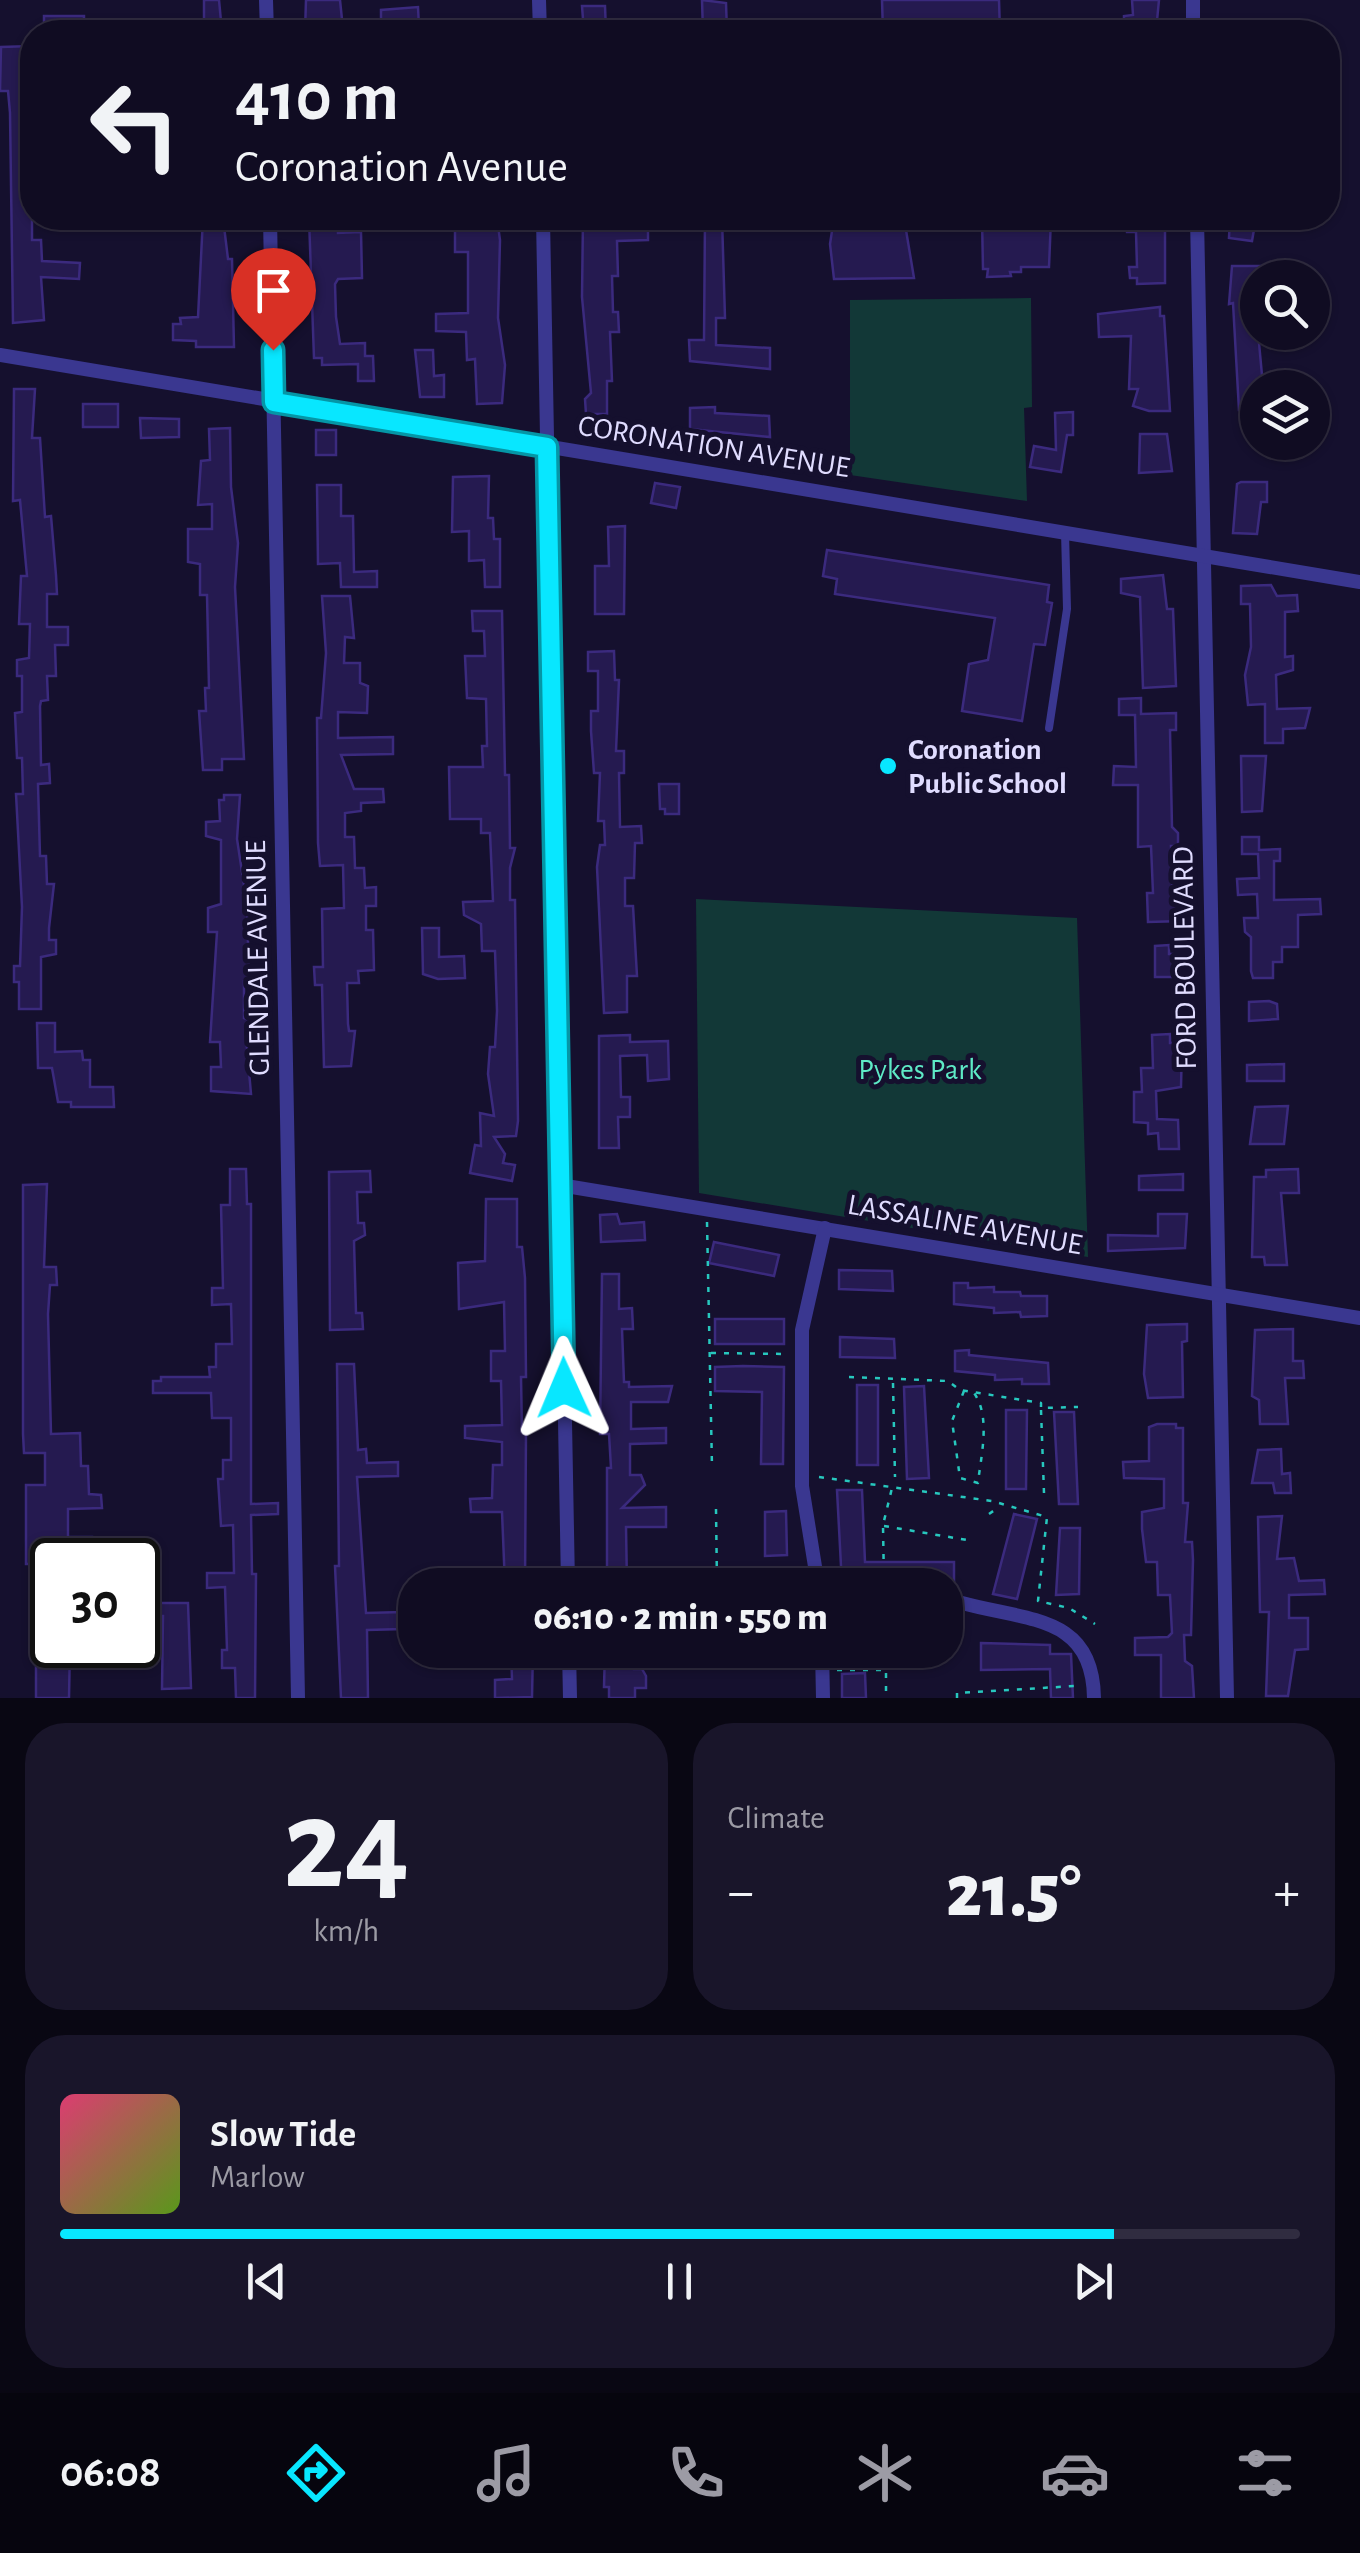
<!DOCTYPE html>
<meta charset="utf-8">
<style>
body{margin:0;font-family:"Alegreya Sans",sans-serif;background:#19152a;color:#f1f3f6;height:100vh;display:flex;flex-direction:column;font-size:38px;white-space:nowrap}
*{box-sizing:border-box;margin:0}
p{font-size:32px;color:#9c9ba5}
.icon{flex:none;width:55px;height:55px;fill:none;stroke:currentColor;stroke-width:2;stroke-linecap:round;stroke-linejoin:round}
.map{position:relative;height:1698px;overflow:hidden}
.drawer{display:flex;flex-direction:column;gap:25px;padding:25px;background:#090713;flex:1}
.drawer>*{flex:none}
.guide{position:absolute;left:20px;top:20px;width:1320px;height:210px;border-radius:40px;box-shadow:0 2px 8px #0004,0 0 0 2px #302c40;background:#100c22;color:#f1f3f6;overflow:hidden}
.controls{position:absolute;left:1240px;top:260px;display:grid;gap:20px}
.controls a{display:grid;place-items:center;width:90px;height:90px;border-radius:50%;background:#100c22;box-shadow:0 2px 8px #0004,0 0 0 2px #302c40;font-size:50px}
.speed{position:absolute;left:30px;top:1538px;display:flex;gap:20px;font-size:50px;font-weight:700;text-align:center}
.speed>*{display:grid;place-content:center;width:130px;height:130px;border-radius:50%;background:#100c22;box-shadow:0 2px 8px #0004,0 0 0 2px #302c40;line-height:1}
.speed .limit{border:5px solid #111;border-radius:15px;background:#fff;color:#111}
.pin{position:absolute;display:grid;place-items:center;width:85px;height:85px;color:#fff;margin:-102px -42px;border-radius:50% 50% 50% 0;rotate:-45deg;box-shadow:0 0 10px #0007}
.pin .icon{rotate:45deg}
.me{position:absolute;width:110px;margin:-55px;rotate:359deg;stroke-linejoin:round;filter:drop-shadow(0 0 8px #0008)}
.turn{display:flex;align-items:center;gap:35px;height:210px;padding:0 50px;font-size:45px}
.turn .icon{width:130px;height:130px;stroke-width:2.5}
.turn b{display:block;font-size:70px;line-height:85px}
.big{font-size:75px;font-weight:800;line-height:1.1}
.drawer .tile{flex:1;display:flex;flex-direction:column;justify-content:center;gap:15px;min-width:0;padding:0 35px;border-radius:40px;background:#19152a}
.drawer .dial{align-items:center;gap:0}
.dial b{font-size:130px;line-height:1}
.song{display:flex;align-items:center;gap:30px}
.cover{width:120px;height:120px;border-radius:15px;background:linear-gradient(135deg,hsl(340 70% 55%),hsl(90 70% 35%))}
.played{height:10px;border-radius:5px;background:linear-gradient(90deg,#08e7ff 85%,#302c40 85%)}
.keys{display:flex;justify-content:space-around;direction:ltr}
.heat{display:flex;justify-content:space-between;align-items:center;font-size:55px;direction:ltr}
.drawer .tiles{flex:1;display:grid;gap:25px;grid-template-columns:1fr 1fr}
.tile:last-child{grid-column:span 2}
.trip{position:absolute;left:398px;top:1568px;width:565px;height:100px;border-radius:40px;background:#100c22;box-shadow:0 2px 8px #0004,0 0 0 2px #302c40;font-weight:800;line-height:100px;text-align:center}
.tabs{display:flex;height:160px;justify-content:space-around;align-items:center;background:#06050e;color:#9c9ba5}
.tabs .icon{width:70px;height:70px}
.tabs .current{color:#08e7ff}
.tabs b{font-size:45px;color:#f1f3f6}
.map>svg:first-child{display:block}
.green{fill:#123837}
.building{fill:#251a50;stroke:#3b2a7e;stroke-width:2.5}
.lines{fill:none;stroke-linecap:round;stroke-linejoin:round}
.path{stroke:#27c8be;stroke-width:2.5;stroke-dasharray:5 8;stroke-linecap:butt}
.service{stroke:#3a3790;stroke-width:8}
.minor{stroke:#3a3790;stroke-width:14}
.route-casing{stroke:#0596a6;stroke-width:25}
.route{stroke:#08e7ff;stroke-width:18}
.poi-dot{fill:#08e7ff;stroke:#15102e;stroke-width:4}
.labels{text-anchor:middle;stroke-width:10;stroke-linejoin:round;paint-order:stroke}
.street-label{font-size:30px;fill:#e0dcff;stroke:#15102e}
.poi-label{font-size:30px;font-weight:bold;fill:#e0dcff;stroke:#15102e;text-anchor:start}
.park-label{font-size:30px;fill:#5eeac6;stroke:#15102e}
</style>
<div class="map">
<svg width="1360" height="1698" viewBox="0 0 1360 1698">
<rect width="100%" height="100%" fill="#15102e"/>
<g class="green">
<polygon points="1031,298 1032,407 1024,408 1027,501 850,475 850,300"/>
<polygon points="696,899 1077,918 1088,1257 699,1193"/>
</g>
<g class="building">
<polygon points="204,0 219,0 222,32 204,32"/>
<polygon points="306,0 340,0 343,29 305,32"/>
<polygon points="702,0 726,3 727,32 703,32"/>
<polygon points="882,0 999,0 1000,32 883,32"/>
<polygon points="1132,0 1159,0 1156,31 1124,32 1124,16 1133,15"/>
<polygon points="582,6 605,6 606,32 584,32"/>
<polygon points="418,7 419,27 381,30 381,10"/>
<rect x="44" y="16" width="40" height="16"/>
<polygon points="32,46 32,240 41,240 42,261 80,263 79,279 41,277 44,320 13,323 10,113 8,91 0,91 1,47"/>
<polygon points="203,218 223,218 228,259 232,259 234,347 196,347 196,341 173,340 173,324 181,324 180,318 198,317"/>
<polygon points="309,218 338,218 338,233 361,232 362,278 338,279 335,284 336,317 340,344 365,343 365,356 373,356 374,381 358,381 358,364 322,365 322,358 314,358"/>
<polygon points="480,218 497,218 500,240 498,318 505,365 502,403 477,404 475,359 467,360 466,332 436,331 436,314 468,313 468,252 455,252 455,230 480,230"/>
<polygon points="583,218 622,218 622,226 648,225 648,240 617,241 618,276 612,276 613,312 618,312 619,332 610,332 612,381 607,381 607,414 586,414 585,399 591,393 582,297"/>
<polygon points="705,218 722,218 725,318 716,318 716,345 770,348 770,369 690,361 689,340 704,340"/>
<polygon points="834,218 904,218 914,278 834,279 830,244"/>
<polygon points="982,218 1051,218 1049,267 1021,267 1021,272 1010,272 1011,276 987,277 988,269 983,269"/>
<polygon points="1126,218 1165,218 1165,283 1137,284 1137,278 1130,278 1129,267 1137,267 1136,232 1127,232"/>
<polygon points="1230,218 1256,218 1252,241 1229,238"/>
<polygon points="1232,266 1261,266 1258,332 1263,386 1258,386 1258,410 1239,410 1233,303 1229,304"/>
<polygon points="1160,307 1160,316 1164,316 1170,411 1149,411 1133,406 1138,389 1129,389 1131,336 1099,337 1098,314"/>
<polygon points="415,350 433,350 434,376 444,375 444,397 420,397"/>
<polygon points="14,389 35,389 32,438 40,438 45,517 51,516 56,575 57,594 47,594 47,627 68,627 68,645 55,645 56,676 47,676 48,700 41,701 40,706 41,765 49,764 50,783 38,784 40,856 46,856 47,884 54,884 49,928 49,940 56,940 56,954 41,957 41,1009 19,1009 19,982 14,982 14,966 20,966 22,907 16,794 23,794 22,758 17,758 15,713 22,712 22,676 17,676 17,660 29,658 30,624 19,624 21,576 27,576 20,500 13,501"/>
<rect x="83" y="404" width="35" height="23"/>
<polygon points="715,407 715,413 769,416 770,437 690,429 690,408"/>
<polygon points="1073,412 1073,435 1067,435 1061,472 1030,467 1034,446 1056,450 1055,413"/>
<polygon points="140,418 179,419 179,437 141,438"/>
<polygon points="230,428 231,487 238,543 235,587 244,759 222,759 222,770 203,770 199,711 206,711 205,688 209,688 207,595 200,595 200,564 188,562 188,529 212,529 212,504 198,505 201,461 210,460 209,429"/>
<rect x="316" y="430" width="20" height="25"/>
<polygon points="1140,434 1167,434 1172,471 1139,473"/>
<polygon points="489,476 488,518 493,518 494,539 500,539 500,587 485,587 484,560 469,561 469,531 452,532 453,477"/>
<polygon points="1241,482 1267,482 1267,502 1261,502 1257,534 1233,533 1237,484"/>
<polygon points="655,483 680,487 676,508 651,503"/>
<polygon points="317,485 341,485 341,516 353,516 354,572 377,571 377,587 341,587 340,563 318,564"/>
<polygon points="625,526 624,614 595,614 595,566 609,566 608,527"/>
<polygon points="827,550 1049,585 1047,602 1052,603 1045,645 1034,644 1022,721 962,711 969,664 988,660 995,618 835,594 837,579 823,576"/>
<polygon points="1163,575 1167,609 1173,609 1176,686 1143,688 1140,597 1121,593 1121,579"/>
<polygon points="1271,585 1277,596 1297,595 1298,611 1285,612 1285,657 1293,656 1293,670 1276,675 1277,709 1310,708 1305,728 1283,729 1283,743 1265,743 1265,704 1248,705 1245,675 1251,647 1250,604 1241,604 1241,586"/>
<polygon points="322,596 350,596 354,638 345,637 344,663 360,663 360,683 368,686 367,713 338,712 338,738 393,737 393,754 341,755 354,789 383,789 384,802 361,803 361,811 345,813 345,837 354,837 355,868 364,868 365,888 376,887 376,906 366,906 366,930 373,930 374,970 358,971 359,983 347,983 348,1024 349,1031 355,1031 351,1066 324,1067 322,985 315,985 314,967 323,967 322,909 344,908 343,865 320,866 318,843 317,718 321,718 326,653"/>
<polygon points="472,611 502,611 505,775 509,775 510,848 515,848 510,868 510,900 515,900 518,1121 516,1136 494,1137 505,1154 503,1163 515,1165 512,1181 470,1173 475,1145 481,1146 480,1113 494,1116 488,1074 490,1047 495,1047 497,1011 495,951 482,951 481,924 464,915 463,902 493,901 490,833 481,833 481,819 450,819 449,767 483,767 482,746 487,746 486,699 467,698 465,656 485,656 484,631 473,631"/>
<polygon points="614,651 615,680 619,680 616,751 624,751 624,773 619,773 620,827 641,826 642,843 635,843 634,878 625,878 625,906 633,906 637,976 627,976 627,1012 604,1013 597,867 600,845 605,845 604,821 598,821 600,773 594,773 591,731 591,711 598,711 598,671 588,671 588,652"/>
<polygon points="1141,698 1141,714 1176,713 1176,730 1170,730 1172,827 1178,833 1178,846 1171,846 1173,903 1182,903 1183,921 1148,922 1147,893 1153,893 1151,846 1138,847 1138,785 1113,785 1114,766 1136,767 1135,715 1119,715 1119,699"/>
<polygon points="1241,756 1266,756 1262,811 1242,812"/>
<polygon points="659,784 679,784 679,814 665,814 665,809 660,809"/>
<polygon points="224,795 240,795 237,839 247,905 249,980 244,981 244,1018 250,1020 250,1037 246,1037 251,1094 211,1091 211,1067 221,1067 220,1042 210,1042 217,932 208,932 208,908 221,904 221,840 206,836 206,822 220,821 219,800 224,800"/>
<polygon points="1242,837 1259,837 1259,850 1280,849 1280,861 1274,861 1274,900 1320,899 1321,914 1298,915 1298,947 1282,947 1282,962 1273,962 1273,978 1253,978 1251,971 1251,937 1245,932 1244,918 1258,918 1257,894 1238,895 1237,879 1259,878 1258,854 1242,854"/>
<polygon points="422,928 439,928 439,957 464,956 465,978 438,979 423,974"/>
<polygon points="1169,945 1169,954 1174,954 1174,977 1155,977 1155,946"/>
<polygon points="1269,1001 1277,1004 1278,1019 1249,1021 1249,1002"/>
<polygon points="37,1023 55,1023 55,1052 82,1051 83,1060 90,1060 90,1087 113,1087 114,1107 71,1107 71,1102 58,1102 52,1068 38,1068"/>
<polygon points="1170,1034 1170,1043 1182,1043 1181,1087 1156,1091 1157,1119 1178,1120 1179,1149 1159,1149 1158,1133 1148,1134 1148,1123 1134,1122 1134,1092 1142,1092 1141,1068 1153,1068 1152,1035"/>
<polygon points="630,1035 630,1042 668,1041 669,1079 648,1081 647,1055 620,1056 621,1097 630,1097 630,1117 618,1117 619,1148 599,1148 599,1036"/>
<polygon points="1284,1064 1284,1081 1247,1081 1247,1065"/>
<polygon points="1288,1106 1284,1144 1250,1144 1255,1107"/>
<polygon points="230,1169 246,1169 247,1204 251,1204 251,1504 278,1503 278,1514 251,1515 252,1574 256,1574 255,1698 236,1698 235,1668 222,1668 222,1650 227,1650 225,1587 207,1588 207,1573 234,1573 233,1525 221,1526 218,1479 223,1479 223,1460 231,1460 231,1418 212,1418 211,1393 153,1393 153,1381 161,1381 161,1377 210,1377 209,1367 216,1367 216,1344 232,1344 231,1304 212,1305 212,1288 223,1288 221,1205 230,1205"/>
<polygon points="1298,1169 1299,1193 1281,1193 1287,1265 1265,1265 1264,1257 1252,1257 1254,1177 1266,1177 1266,1170"/>
<polygon points="370,1171 371,1192 357,1192 358,1223 364,1223 365,1235 354,1241 356,1313 362,1313 363,1329 330,1330 329,1172"/>
<polygon points="1183,1174 1183,1190 1139,1190 1139,1176"/>
<polygon points="47,1184 44,1267 56,1267 57,1285 50,1285 48,1314 51,1434 80,1433 81,1466 88,1466 89,1494 101,1495 102,1508 68,1509 68,1537 92,1537 92,1556 53,1556 52,1611 39,1610 39,1564 26,1564 26,1485 45,1485 45,1453 24,1453 23,1434 23,1185"/>
<polygon points="486,1199 517,1199 517,1247 522,1247 525,1278 526,1377 521,1377 522,1431 526,1431 525,1585 505,1585 502,1512 471,1512 470,1499 492,1498 493,1465 502,1465 502,1442 465,1438 465,1426 502,1425 501,1381 491,1381 491,1351 505,1351 504,1302 459,1309 458,1263 485,1261"/>
<polygon points="617,1214 620,1224 644,1222 645,1240 601,1242 600,1215"/>
<polygon points="1158,1214 1187,1214 1185,1248 1108,1251 1108,1235 1158,1236"/>
<polygon points="714,1242 779,1255 774,1276 709,1263"/>
<polygon points="839,1270 892,1271 893,1291 839,1289"/>
<polygon points="602,1274 619,1274 619,1309 632,1308 633,1329 622,1329 624,1382 629,1382 629,1387 672,1386 668,1402 631,1402 631,1429 666,1428 666,1443 630,1444 630,1475 641,1475 645,1485 622,1508 666,1507 666,1527 626,1527 627,1585 610,1585 607,1573 607,1468 611,1468 609,1434 600,1434"/>
<polygon points="954,1283 968,1283 968,1288 994,1287 994,1292 1020,1292 1021,1296 1047,1296 1047,1316 1021,1317 1020,1312 994,1313 994,1308 954,1304"/>
<rect x="715" y="1319" width="69" height="25"/>
<polygon points="1187,1324 1187,1341 1182,1342 1183,1397 1148,1398 1144,1374 1147,1325"/>
<polygon points="1293,1329 1293,1361 1303,1361 1304,1378 1285,1378 1288,1424 1260,1424 1259,1400 1252,1396 1255,1330"/>
<polygon points="840,1337 894,1339 895,1358 840,1357"/>
<polygon points="969,1350 969,1355 1048,1363 1049,1384 1022,1384 1022,1379 995,1380 995,1375 955,1371 955,1351"/>
<polygon points="337,1364 354,1364 358,1450 366,1449 367,1463 398,1462 398,1476 357,1477 366,1613 402,1612 403,1629 367,1630 368,1698 341,1698 335,1566 339,1566"/>
<polygon points="743,1366 784,1367 783,1464 761,1464 762,1392 715,1391 715,1367"/>
<rect x="857" y="1385" width="21" height="80"/>
<polygon points="924,1386 929,1478 907,1479 904,1387"/>
<polygon points="1006,1410 1027,1410 1026,1489 1006,1489"/>
<polygon points="1054,1412 1074,1412 1078,1504 1059,1504"/>
<polygon points="1157,1424 1176,1424 1176,1428 1183,1428 1183,1503 1188,1503 1185,1542 1192,1542 1193,1560 1191,1635 1184,1635 1185,1661 1192,1666 1194,1698 1161,1698 1161,1655 1135,1655 1135,1638 1168,1637 1172,1633 1170,1595 1158,1595 1157,1562 1146,1562 1142,1529 1142,1512 1164,1508 1164,1479 1124,1478 1123,1462 1149,1461 1149,1427"/>
<polygon points="1281,1449 1282,1474 1290,1473 1291,1493 1275,1493 1273,1483 1252,1483 1258,1450"/>
<polygon points="837,1490 862,1490 865,1562 954,1562 954,1584 842,1585"/>
<polygon points="786,1511 787,1555 765,1556 765,1512"/>
<polygon points="1014,1514 1037,1519 1017,1599 993,1594"/>
<polygon points="1282,1516 1277,1559 1294,1558 1299,1581 1324,1580 1325,1594 1289,1595 1289,1618 1308,1618 1308,1649 1295,1650 1288,1696 1266,1696 1269,1612 1260,1612 1258,1517"/>
<polygon points="1060,1528 1080,1528 1079,1594 1056,1595"/>
<polygon points="158,1603 188,1603 191,1688 162,1689 163,1616 158,1616"/>
<polygon points="36,1642 70,1645 69,1698 36,1698"/>
<polygon points="981,1643 1050,1645 1050,1654 1071,1654 1073,1698 1051,1698 1050,1669 981,1670"/>
<polygon points="511,1650 533,1650 532,1697 495,1698 495,1680 512,1679"/>
<polygon points="605,1650 633,1650 634,1669 642,1669 646,1676 646,1688 635,1688 635,1698 609,1698 609,1687 604,1687"/>
<polygon points="865,1673 866,1698 842,1698 842,1674"/>
</g>
<g class="lines">
<g class="path">
<polyline points="707,1222 712,1467"/>
<polyline points="711,1353 787,1354"/>
<polyline points="849,1377 948,1381 960,1390 1041,1403 1041,1408 1078,1407"/>
<polyline points="893,1383 895,1477"/>
<path d="M964,1391L952,1421L960,1478L978,1483C981,1455 991,1417 974,1393"/>
<polyline points="1041,1410 1044,1493"/>
<polyline points="819,1477 992,1501 1047,1517 1038,1601 1069,1608 1095,1624"/>
<polyline points="716,1509 717,1585"/>
<polyline points="989,1514 999,1507"/>
<polyline points="884,1526 967,1540"/>
<polyline points="884,1585 883,1525 892,1488"/>
<polyline points="837,1670 886,1670 886,1698"/>
<polyline points="957,1698 957,1693 1075,1686"/>
</g>
<polyline class="service" points="1049,728 1067,609 1065,532"/>
<g class="minor">
<polyline points="266,0 267,32"/>
<polyline points="539,0 540,32"/>
<polyline points="1193,0 1193,32"/>
<polyline points="270,218 298,1698"/>
<polyline points="543,218 568,1585"/>
<polyline points="1197,218 1227,1698"/>
<polyline points="0,355 1360,582"/>
<polyline points="560,1185 1360,1318"/>
<polyline points="818,1585 802,1486 802,1330 825,1228"/>
<path d="M945,1604L962,1603C1028,1621 1093,1615 1094,1698"/>
<polyline points="569,1650 570,1698"/>
<polyline points="822,1650 823,1698"/>
</g>
</g>
<g class="lines">
<defs>
<polyline id="route" points="273,350 274,402 547,447 564,1388"/>
</defs>
<use href="#route" class="route-casing"/>
<use href="#route" class="route"/>
</g>
<circle class="poi-dot" cx="888" cy="766" r="10"/>
<g class="labels">
<g class="street-label">
<text transform="translate(714 446) rotate(9)" y="10">CORONATION AVENUE</text>
<text transform="translate(257 958) rotate(-91)" y="10">GLENDALE AVENUE</text>
<text transform="translate(1184 958) rotate(-91)" y="10">FORD BOULEVARD</text>
<text transform="translate(965 1224) rotate(10)" y="10">LASSALINE AVENUE</text>
</g>
<g class="poi-label">
<text x="908" y="759">Coronation<tspan x="908" dy="34">Public School</tspan></text>
</g>
<g class="park-label">
<text x="920" y="1079">Pykes Park</text>
</g>
</g>
</svg>
<div class="controls">
<a><svg class="icon" aria-label="search" viewBox="0 0 24 24"><circle cx="10" cy="10" r="6"/><path d="M15 15l6 6"/></svg></a>
<a><svg class="icon" aria-label="layers" viewBox="0 0 24 24"><path d="M12 4l9 5-9 5-9-5zM3 14l9 5 9-5"/></svg></a>
</div>
<div class="speed"><div class="limit">30</div></div>
<div class="pin" style="left:273px;top:350px;background:#d93025"><svg class="icon" aria-label="arrive" viewBox="0 0 24 24"><path d="M6 21V4h12l-3 4 3 4H6"/></svg></div>
<svg class="me" style="left:564px;top:1388px" viewBox="-20 -20 40 40"><path d="M0-17L14 15 0 8-14 15z" fill="#08e7ff" stroke="#fff" stroke-width="4"/></svg>
<div class="trip">06:10 · 2 min · 550 m</div>
<div class="guide">
<div class="turn"><svg class="icon" aria-label="left" viewBox="0 0 24 24"><path d="M17 20v-9H6M10 6l-5 5 5 5"/></svg><div><b>410 m</b>Coronation Avenue</div></div>
</div>
</div>
<section class="drawer">
<div class="tiles">
<div class="tile dial"><b>24</b><p>km/h</p></div>
<div class="tile"><p>Climate</p>
<div class="heat"><a>−</a><b class="big">21.5°</b><a>+</a></div>
</div>
<div class="tile">
<div class="song"><i class="cover"></i><div><b>Slow Tide</b><p>Marlow</p></div></div>
<div class="played"></div>
<div class="keys"><svg class="icon" aria-label="previous" viewBox="0 0 24 24"><path d="M18 5L8 12l10 7zM5 5v14"/></svg><svg class="icon" aria-label="pause" viewBox="0 0 24 24"><path d="M8 5v14M16 5v14"/></svg><svg class="icon" aria-label="next" viewBox="0 0 24 24"><path d="M6 5l10 7-10 7zM19 5v14"/></svg></div>
</div>
</div>
</section>
<nav class="tabs">
<b>06:08</b>
<svg class="icon current" aria-label="directions" viewBox="0 0 24 24"><path d="M12 3l9 9-9 9-9-9zM9 14v-3h6M13 9l2 2-2 2"/></svg>
<svg class="icon" aria-label="music" viewBox="0 0 24 24"><path d="M9 18V5l10-2v13"/><circle cx="6" cy="18" r="3"/><circle cx="16" cy="16" r="3"/></svg>
<svg class="icon" aria-label="phone" viewBox="0 0 24 24"><path d="M5 4h4l2 5-3 2q2 4 5 5l2-3 5 2v4C11 20 4 13 5 4z"/></svg>
<svg class="icon" aria-label="climate" viewBox="0 0 24 24"><path d="M12 3v18M4 7l16 10M4 17L20 7"/></svg>
<svg class="icon" aria-label="car" viewBox="0 0 24 24"><path d="M5 17H2v-5l4-1 3-4h7l3 4 3 1v5h-3M9 17h6M6 11h13"/><circle cx="7" cy="17" r="2"/><circle cx="17" cy="17" r="2"/></svg>
<svg class="icon" aria-label="filters" viewBox="0 0 24 24"><path d="M4 7h16M4 17h16"/><circle cx="9" cy="7" r="2"/><circle cx="15" cy="17" r="2"/></svg>
</nav>
